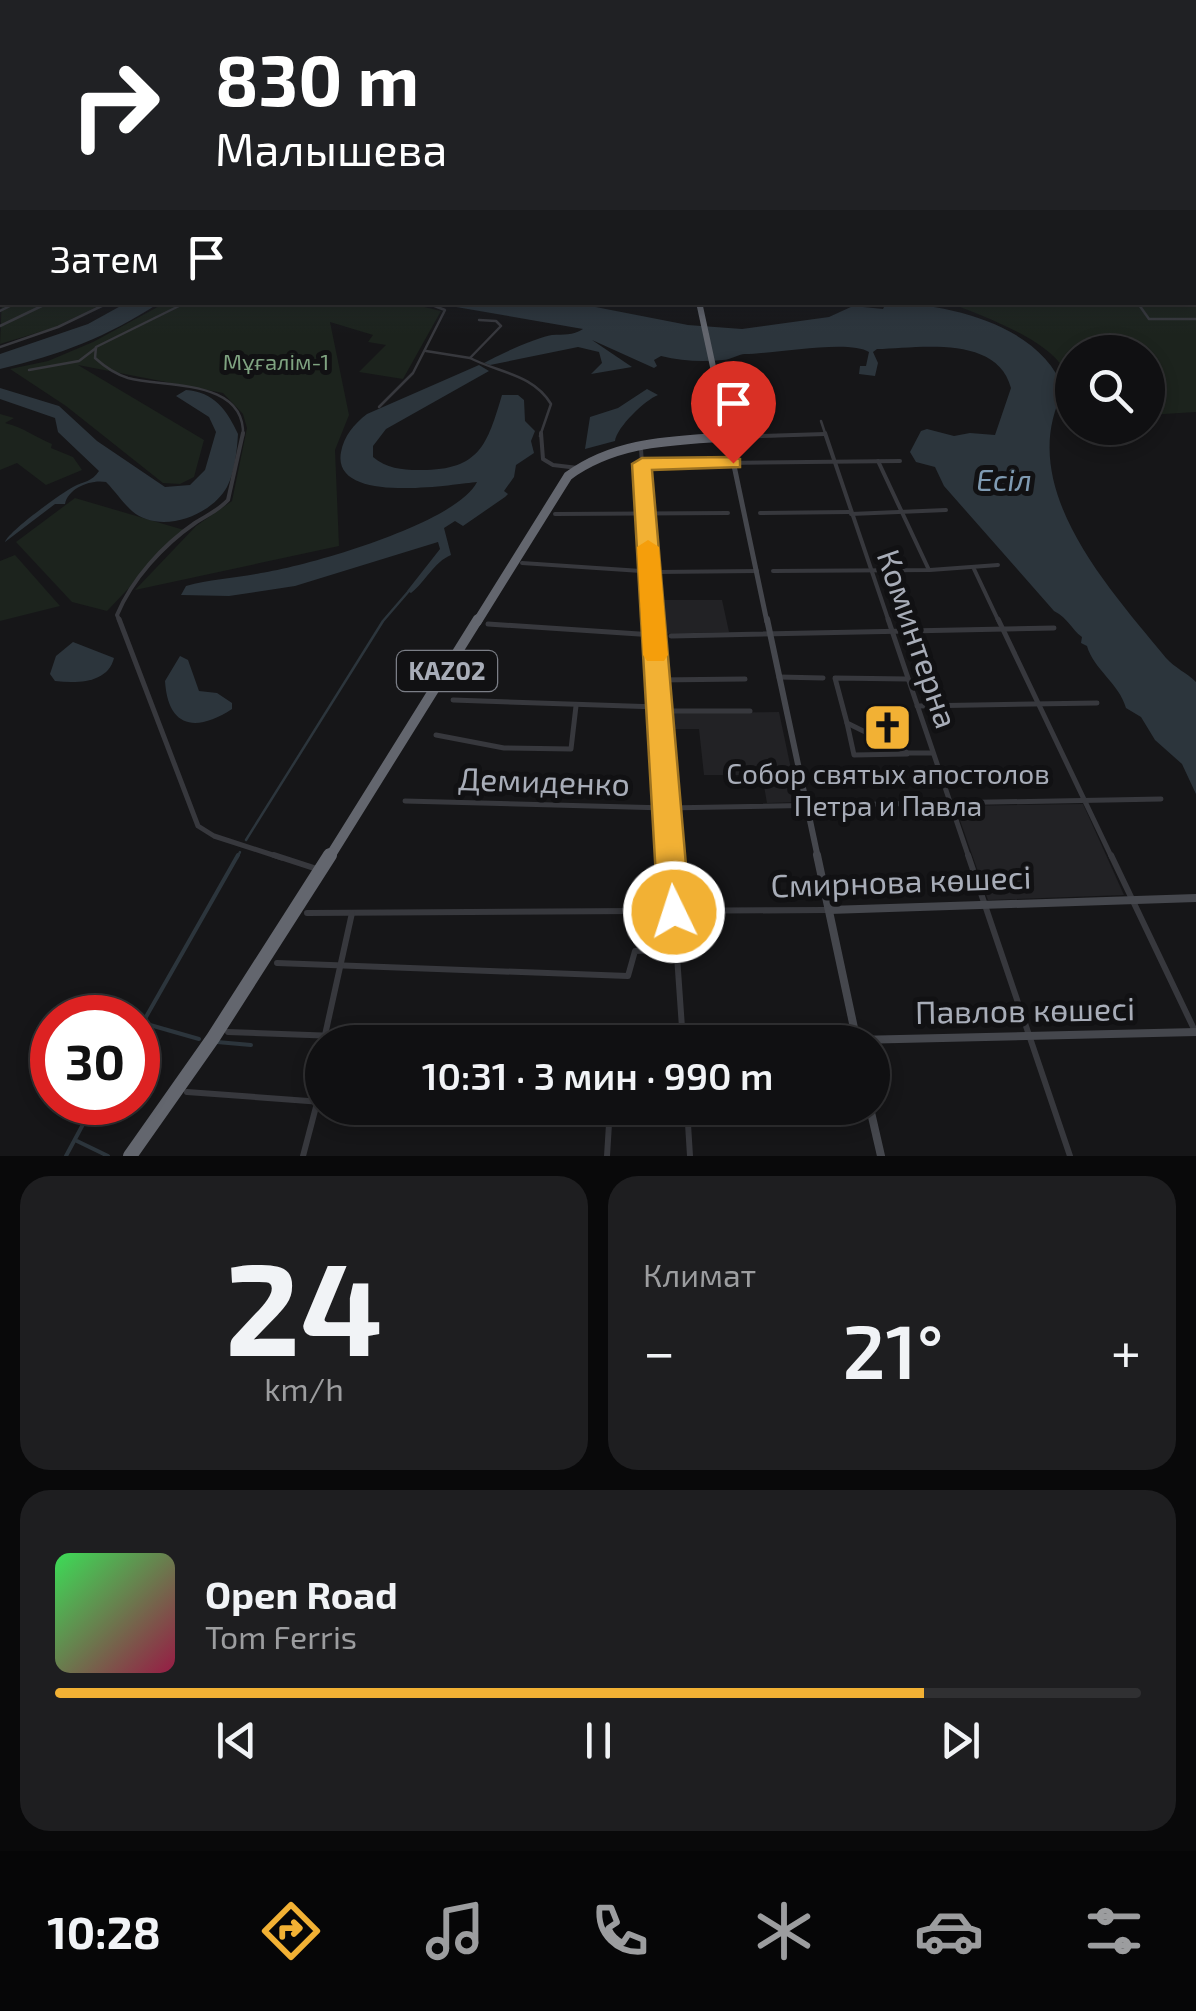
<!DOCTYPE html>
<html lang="ru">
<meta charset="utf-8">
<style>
body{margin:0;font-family:"Exo 2",sans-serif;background:#1e1e20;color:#f1f3f6;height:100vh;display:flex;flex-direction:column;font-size:38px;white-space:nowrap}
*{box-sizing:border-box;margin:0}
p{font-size:32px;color:#9c9d9f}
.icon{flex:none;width:55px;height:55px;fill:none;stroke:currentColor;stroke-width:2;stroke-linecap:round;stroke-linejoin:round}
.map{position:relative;height:1156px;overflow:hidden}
.panel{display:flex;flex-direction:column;gap:20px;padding:20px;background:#09090a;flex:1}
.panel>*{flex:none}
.banner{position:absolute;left:0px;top:0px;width:1198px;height:305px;box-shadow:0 5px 15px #0003,0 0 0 2px #303032;background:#202124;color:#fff;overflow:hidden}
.tools{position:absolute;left:1055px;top:335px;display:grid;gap:20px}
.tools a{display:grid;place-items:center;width:110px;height:110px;border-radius:50%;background:#101012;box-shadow:0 5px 15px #0003,0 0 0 2px #303032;font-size:50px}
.speed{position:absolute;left:30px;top:995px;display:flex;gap:20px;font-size:50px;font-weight:700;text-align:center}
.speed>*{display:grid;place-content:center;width:130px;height:130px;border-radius:50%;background:#101012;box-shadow:0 5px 15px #0003,0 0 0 2px #303032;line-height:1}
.speed .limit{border:15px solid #d22;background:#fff;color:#111}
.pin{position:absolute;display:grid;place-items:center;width:85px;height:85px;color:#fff;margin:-102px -42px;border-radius:50% 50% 50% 0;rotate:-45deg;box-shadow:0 0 10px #0007}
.pin .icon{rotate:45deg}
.me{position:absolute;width:110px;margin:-55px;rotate:356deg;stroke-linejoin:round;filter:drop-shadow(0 0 8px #0008)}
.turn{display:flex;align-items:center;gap:35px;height:210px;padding:0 50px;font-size:45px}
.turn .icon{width:130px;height:130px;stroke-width:2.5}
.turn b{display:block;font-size:70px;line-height:85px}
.then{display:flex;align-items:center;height:95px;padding:0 50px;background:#0003;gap:20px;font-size:38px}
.big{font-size:75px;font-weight:600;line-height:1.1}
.panel .widget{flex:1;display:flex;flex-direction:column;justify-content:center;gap:15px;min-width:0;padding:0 35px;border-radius:30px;background:#1e1e20}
.panel .dial{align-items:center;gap:0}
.dial b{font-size:130px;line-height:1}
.song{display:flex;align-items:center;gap:30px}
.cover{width:120px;height:120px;border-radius:15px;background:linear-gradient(135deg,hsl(130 70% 55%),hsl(340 70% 35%))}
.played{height:10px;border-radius:5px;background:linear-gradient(90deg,#f2b134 80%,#303032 80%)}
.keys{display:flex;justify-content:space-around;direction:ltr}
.heat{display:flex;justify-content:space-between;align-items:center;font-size:55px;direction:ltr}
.panel .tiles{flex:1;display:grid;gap:20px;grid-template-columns:1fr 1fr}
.widget:last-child{grid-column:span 2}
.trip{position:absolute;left:305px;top:1025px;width:585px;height:100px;border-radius:50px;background:#101012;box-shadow:0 5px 15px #0003,0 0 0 2px #303032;font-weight:600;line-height:100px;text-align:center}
.menu{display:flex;height:160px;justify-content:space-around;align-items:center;background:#060607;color:#9c9d9f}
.menu .icon{width:70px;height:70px}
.menu .on{color:#f2b134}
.menu b{font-size:45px;color:#f1f3f6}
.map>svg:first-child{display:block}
.built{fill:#222225}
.green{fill:#1c231d}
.water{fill:#2c353c}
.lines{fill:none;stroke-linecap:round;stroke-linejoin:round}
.stream-far1{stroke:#2c353c;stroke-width:2.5}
.stream{stroke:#2c353c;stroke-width:4}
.street-far3{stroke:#37383d;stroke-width:2.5}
.street-far2{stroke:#37383d;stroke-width:4}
.street-far1{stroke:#37383d;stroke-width:5}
.street{stroke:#37383d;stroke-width:6}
.secondary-far2{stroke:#45474d;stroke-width:5}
.secondary-far1{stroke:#45474d;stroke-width:6}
.secondary{stroke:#45474d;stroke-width:8}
.highway-far3{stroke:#63666e;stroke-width:6}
.highway-far2{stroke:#63666e;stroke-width:9}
.highway-far1{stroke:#63666e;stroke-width:10}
.highway{stroke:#63666e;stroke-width:14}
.route{fill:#f2b134;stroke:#9d7322;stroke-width:2.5}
.slow{fill:#f59e0b}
.labels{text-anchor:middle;stroke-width:10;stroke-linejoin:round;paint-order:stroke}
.far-park-label{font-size:22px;fill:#7fa381;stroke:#111113}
.shield{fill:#111113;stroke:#7b7e86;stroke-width:2.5}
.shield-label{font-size:25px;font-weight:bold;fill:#a8adb8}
.poi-label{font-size:28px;fill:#a8adb8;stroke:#111113}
.water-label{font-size:30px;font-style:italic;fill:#7f9bb3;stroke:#111113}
.near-street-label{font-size:32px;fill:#a8adb8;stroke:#111113}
</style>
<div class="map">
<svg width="1196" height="1156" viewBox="0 0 1196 1156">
<rect width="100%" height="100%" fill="#161618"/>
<g class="built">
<polygon points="655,600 722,600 729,632 658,634"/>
<polygon points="779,712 798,802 767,803 762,775 704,775 699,729 665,729 664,713"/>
<polygon points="1083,804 1124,895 988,900 955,806"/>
</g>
<g class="green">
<path d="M1196,267V412L1148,415V352H1072V407C1069,395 1071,382 1064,369C1046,338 982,316 950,303L1195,302Z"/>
<polygon points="2,298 2,302 105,303 53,328 0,344"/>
<polygon points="403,302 441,311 403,379 359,372 386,345 368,342 373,335 330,322 349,415 335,450 339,546 135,590 196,526 232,501 247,428 243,414 223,393 78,365 204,440 194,477 180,484 163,483 66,406 10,369 48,361 93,342 165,303"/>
<path d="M0,414L14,418L5,423C25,428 33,436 52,444L51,448L73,457L82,470L46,485L17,463L0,470Z"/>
<polygon points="75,498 184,530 107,611 72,602 16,542"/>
<polygon points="15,555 60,606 0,621 0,561"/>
</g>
<g class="water">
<path d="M126,303H159C107,337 60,355 0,369V354L88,324Z"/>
<path d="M433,303H575L688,325L742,329L829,317L853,306L883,309L886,303C948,303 1041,325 1064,390C1013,486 1109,588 1166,658C1175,668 1187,673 1196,682V794L1182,764L1155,740L1141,717L1126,708C1119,683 1094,670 1087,646L1081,643L1082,637C1071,629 1069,619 1054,611L944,486L935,467L916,462L910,452L921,431L927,429L954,436L970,433L995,435L1011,388C997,334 918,348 877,349L873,352L878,363L875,376L859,374L860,366H866L869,352C849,339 772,354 745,354C738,354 731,360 723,360C702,362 681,361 661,356L654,360L657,366L654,368L592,340L632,367L591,374L602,363L599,352L578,347L490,365L484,363C500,354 538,337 552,335C564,334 572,336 583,329Z"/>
<path d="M479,365L489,371L386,429L373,446V457C386,468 402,470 418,470C480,471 487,445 502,395H518L524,400L525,421L535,431L531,441L534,453L516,465L514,477L504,491L508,494L505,497L463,526L455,521L444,528L451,555C434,562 426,581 411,593L407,591L440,549L438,542L295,586L229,596L181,595L186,586C210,579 236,578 261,573C308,566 457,523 477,482C454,484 331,506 341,452C344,436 354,424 367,414Z"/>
<path d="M0,388L59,406L97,441L165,487L190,485L205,470L216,432L209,417L176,396L186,390C214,392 227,410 238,434C237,450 235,472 227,487C211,516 160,535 132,511C123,503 115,491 106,482C91,479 68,488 65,504H55L5,542C9,531 60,494 73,487C84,481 92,482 99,471L58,432L55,418L0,399Z"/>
<path d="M647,389L658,395C645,400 617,427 615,441L585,449L590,417L618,408Z"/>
<path d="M73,642L114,658C108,682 80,684 55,681L50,674L56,656Z"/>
<path d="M180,656L188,660L199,691L217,693L232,703V709C197,732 168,729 165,681Z"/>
</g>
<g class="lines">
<g class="stream-far1">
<polyline points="246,840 383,621 408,592"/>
<polyline points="237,858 240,852"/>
</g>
<g class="stream">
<polyline points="143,1023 199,1039"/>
<polyline points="138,1031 238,855"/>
<polyline points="217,1042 251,1045"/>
<polyline points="77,1141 108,1156"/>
<polyline points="66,1156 95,1102"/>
</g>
<g class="street-far3">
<path d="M187,302L96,347L95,358C105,367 115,374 128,378C164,388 246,378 243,436"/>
<polyline points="1137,302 1149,319 1196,319"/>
<polyline points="0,311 18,302"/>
<path d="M479,320L496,321L501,326L470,358C499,373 533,374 551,404L540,436"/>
<polyline points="0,326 50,302"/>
<polyline points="0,347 58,327 110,302"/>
<polyline points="426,351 470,358"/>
<polyline points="29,370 79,361 96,348"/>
<polyline points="379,407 413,373 445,310 424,302"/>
<polyline points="821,421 826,436"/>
<polyline points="771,436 825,434"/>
</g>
<g class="street-far2">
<polyline points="541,433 543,459 553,465 578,468"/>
<polyline points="825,433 889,622"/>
<polyline points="729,437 825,434"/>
<polyline points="641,449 653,622"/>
<polyline points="878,461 929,570"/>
<polyline points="642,464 900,461"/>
<polyline points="760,513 849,512"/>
<polyline points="555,514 728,513"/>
<polyline points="851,514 946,510"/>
<polyline points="522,563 656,572 757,571"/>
<polyline points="974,569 999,622"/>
<polyline points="773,571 930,570 998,565"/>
<path d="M120,622L117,615C132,579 163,545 195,523C207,515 218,511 228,500L243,433"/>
</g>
<g class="street-far1">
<polyline points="119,619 198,826 214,836 282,858"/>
<polyline points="653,619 670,858"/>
<polyline points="888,619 969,858"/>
<polyline points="998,619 1112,858"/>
<polyline points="488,624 654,635"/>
<polyline points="671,636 1054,628"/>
<polyline points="779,677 823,678"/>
<polyline points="907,679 835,678 847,723 908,753 932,753"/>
<polyline points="657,680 745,679"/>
<polyline points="453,700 658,707"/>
<polyline points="917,706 1097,703"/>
<polyline points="659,711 750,711"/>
<polyline points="847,723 854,755 907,754"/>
<polyline points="436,735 504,748 571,749 576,706"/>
<polyline points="405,801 666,808 1161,799"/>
</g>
<g class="street">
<polyline points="274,855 317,869"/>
<polyline points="670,855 683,1042"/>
<polyline points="968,855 1070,1156"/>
<polyline points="1111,855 1194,1029"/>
<polyline points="307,913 827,910"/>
<polyline points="277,963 628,976 635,951 676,949"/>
<polyline points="228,1032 502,1042"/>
<polyline points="325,1035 352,913"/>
<polyline points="796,1042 856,1040"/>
<polyline points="187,1092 322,1102"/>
<polyline points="418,1108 609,1119"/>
<polyline points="687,1108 690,1156"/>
<polyline points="303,1156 317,1103"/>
<polyline points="607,1156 610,1108"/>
</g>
<polyline class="secondary-far2" points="728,437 767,622"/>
<polyline class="secondary-far1" points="767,619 818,858"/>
<g class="secondary">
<polyline points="817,855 857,1042"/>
<polyline points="829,910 1196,898"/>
<polyline points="856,1040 1196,1032"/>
<polyline points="870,1108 881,1156"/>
</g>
<polyline class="highway-far3" points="699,302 728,436"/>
<path class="highway-far2" d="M477,622L568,476C616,441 671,441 728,437L727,433"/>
<polyline class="highway-far1" points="329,858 478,619"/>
<polyline class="highway" points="130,1156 213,1038 330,855"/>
</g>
<linearGradient id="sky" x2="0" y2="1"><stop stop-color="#0c0c0d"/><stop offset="0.51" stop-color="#363c48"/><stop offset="1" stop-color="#363c48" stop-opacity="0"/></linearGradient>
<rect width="1196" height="334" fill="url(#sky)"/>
<polygon class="route" points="733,457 740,459 740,467 652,470 690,912 685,922 674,926 663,922 658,912 632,464 642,458"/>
<polygon class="slow" points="648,540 659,547 668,655 664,661 647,661 643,655 637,547"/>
<defs>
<symbol id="church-square" viewBox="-11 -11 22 22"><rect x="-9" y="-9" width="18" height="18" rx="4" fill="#f2b134" stroke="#111113"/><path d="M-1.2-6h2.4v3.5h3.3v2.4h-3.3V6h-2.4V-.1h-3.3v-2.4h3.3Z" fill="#111"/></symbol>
</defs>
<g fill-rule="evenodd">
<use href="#church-square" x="860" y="700" width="55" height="55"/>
</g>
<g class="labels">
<g class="far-park-label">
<text x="276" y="370">Мұғалім-1</text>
</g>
<rect class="shield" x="397" y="651" width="100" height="40" rx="8"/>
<g class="shield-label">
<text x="447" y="680">KAZ02</text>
</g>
<g class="poi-label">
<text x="888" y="784">Собор святых апостолов<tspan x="888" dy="32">Петра и Павла</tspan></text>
</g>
<g class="water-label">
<text x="1004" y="491">Есіл</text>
</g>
<g class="near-street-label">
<text transform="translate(917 639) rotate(71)" y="11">Коминтерна</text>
<text transform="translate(544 782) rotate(2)" y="11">Демиденко</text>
<text transform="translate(901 882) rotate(-2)" y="11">Смирнова көшесі</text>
<text transform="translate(1025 1011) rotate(-1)" y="11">Павлов көшесі</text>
</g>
</g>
</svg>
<div class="tools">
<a><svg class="icon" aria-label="search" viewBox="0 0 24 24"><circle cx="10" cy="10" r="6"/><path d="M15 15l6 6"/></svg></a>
</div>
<div class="speed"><div class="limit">30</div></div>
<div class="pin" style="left:733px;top:463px;background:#d93025"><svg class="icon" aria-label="arrive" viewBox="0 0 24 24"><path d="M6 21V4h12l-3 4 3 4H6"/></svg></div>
<svg class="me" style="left:674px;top:912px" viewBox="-20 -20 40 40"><circle r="17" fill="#f2b134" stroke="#fff" stroke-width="3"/><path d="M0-11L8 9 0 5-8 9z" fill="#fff"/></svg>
<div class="trip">10:31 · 3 мин · 990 m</div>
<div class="banner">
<div class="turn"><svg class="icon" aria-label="right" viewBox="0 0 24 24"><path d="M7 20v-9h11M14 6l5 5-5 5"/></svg><div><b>830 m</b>Малышева</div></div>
<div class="then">Затем<svg class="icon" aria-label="arrive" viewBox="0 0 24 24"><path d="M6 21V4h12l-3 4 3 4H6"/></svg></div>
</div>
</div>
<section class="panel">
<div class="tiles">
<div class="widget dial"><b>24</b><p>km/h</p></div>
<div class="widget"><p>Климат</p>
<div class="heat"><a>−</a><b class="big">21°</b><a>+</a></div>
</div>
<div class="widget">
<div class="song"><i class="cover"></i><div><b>Open Road</b><p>Tom Ferris</p></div></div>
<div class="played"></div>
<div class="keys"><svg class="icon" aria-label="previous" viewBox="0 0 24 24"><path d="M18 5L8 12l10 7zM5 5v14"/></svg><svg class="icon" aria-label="pause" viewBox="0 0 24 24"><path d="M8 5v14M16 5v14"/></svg><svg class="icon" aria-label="next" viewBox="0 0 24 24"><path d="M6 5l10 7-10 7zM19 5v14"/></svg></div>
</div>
</div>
</section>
<nav class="menu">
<b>10:28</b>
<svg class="icon on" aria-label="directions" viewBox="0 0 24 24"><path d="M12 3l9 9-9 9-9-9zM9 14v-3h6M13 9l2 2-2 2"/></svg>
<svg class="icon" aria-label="music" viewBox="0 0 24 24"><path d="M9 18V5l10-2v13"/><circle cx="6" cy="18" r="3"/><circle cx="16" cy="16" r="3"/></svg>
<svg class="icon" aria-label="phone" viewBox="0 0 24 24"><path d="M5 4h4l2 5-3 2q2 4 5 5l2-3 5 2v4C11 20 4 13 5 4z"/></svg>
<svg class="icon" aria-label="climate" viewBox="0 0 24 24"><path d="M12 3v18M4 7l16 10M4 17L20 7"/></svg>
<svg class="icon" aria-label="car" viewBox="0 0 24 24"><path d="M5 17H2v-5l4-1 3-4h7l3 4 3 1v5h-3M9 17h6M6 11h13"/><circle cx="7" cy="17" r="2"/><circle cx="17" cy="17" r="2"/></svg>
<svg class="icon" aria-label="filters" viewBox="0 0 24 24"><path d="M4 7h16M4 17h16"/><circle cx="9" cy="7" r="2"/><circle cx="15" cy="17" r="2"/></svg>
</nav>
